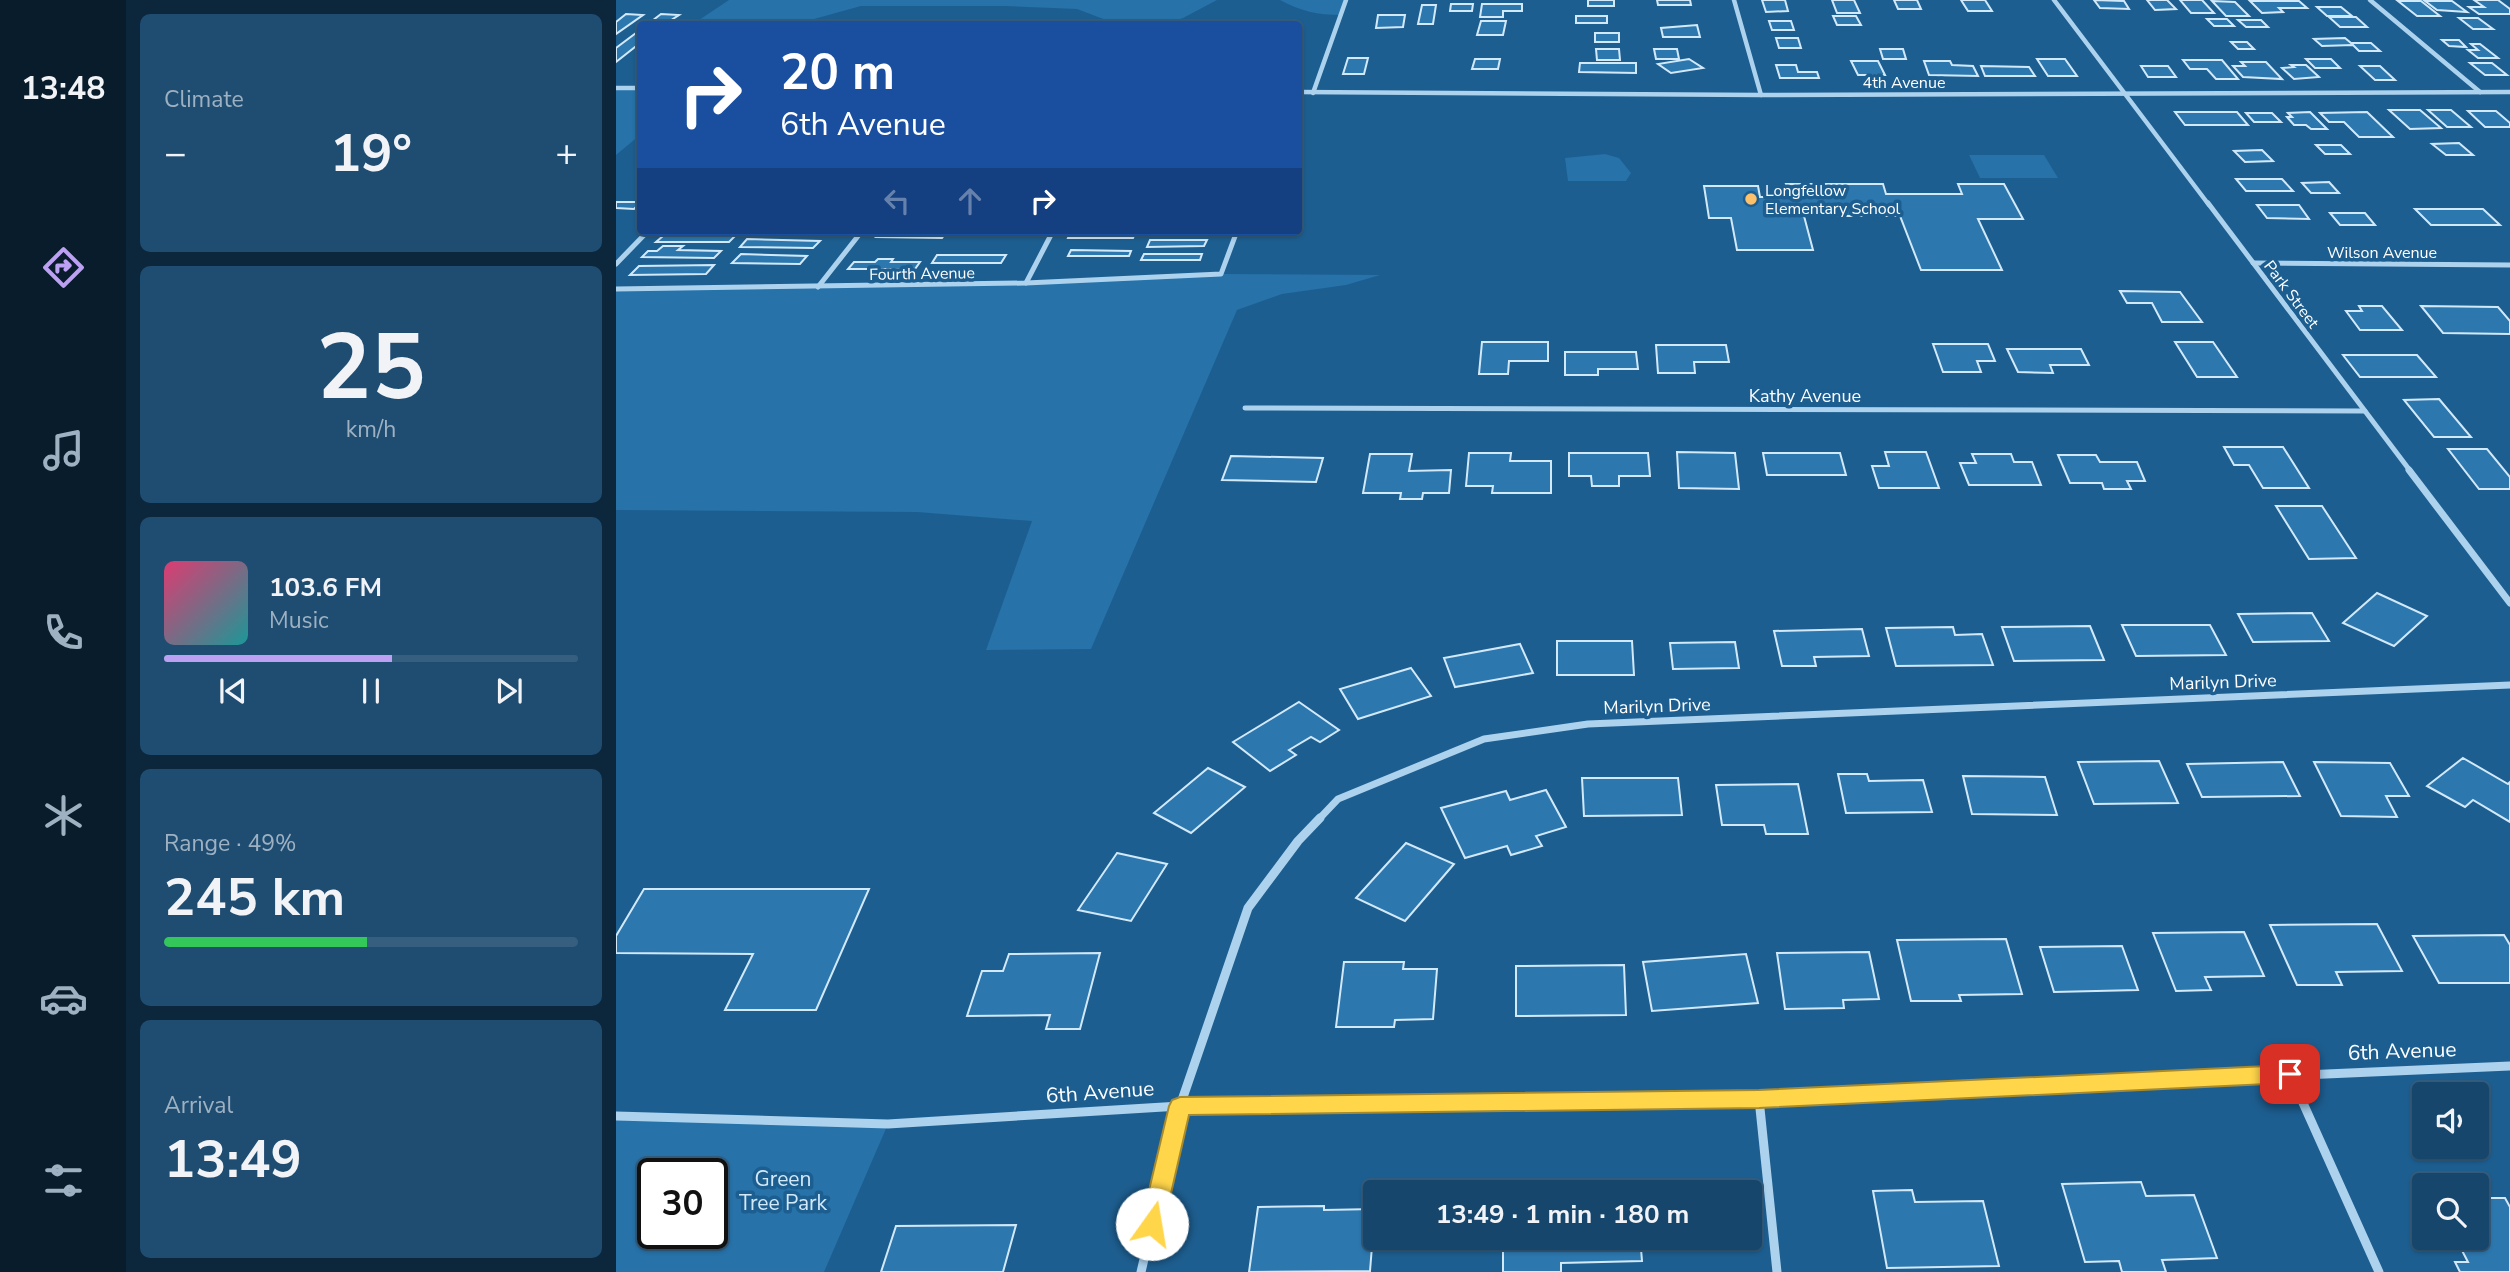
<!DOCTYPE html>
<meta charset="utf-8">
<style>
body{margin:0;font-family:"Nunito Sans",sans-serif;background:#1f4d72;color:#f1f3f6;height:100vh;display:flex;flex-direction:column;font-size:26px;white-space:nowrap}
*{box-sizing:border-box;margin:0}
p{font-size:23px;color:#9eb1c2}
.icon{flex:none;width:38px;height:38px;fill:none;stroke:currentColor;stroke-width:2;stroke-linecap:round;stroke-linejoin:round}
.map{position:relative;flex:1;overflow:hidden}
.sheet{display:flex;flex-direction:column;gap:14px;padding:14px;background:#0c263b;width:490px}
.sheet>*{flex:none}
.banner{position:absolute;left:21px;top:21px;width:665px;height:214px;border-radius:7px;box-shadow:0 2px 5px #0004,0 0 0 2px #355e7f;background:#1a4fa0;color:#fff;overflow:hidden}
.buttons{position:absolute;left:1796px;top:1082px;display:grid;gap:14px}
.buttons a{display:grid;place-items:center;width:77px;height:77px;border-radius:7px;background:#16466c;box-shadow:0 2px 5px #0004,0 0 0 2px #355e7f;font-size:35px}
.speed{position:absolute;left:21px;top:1158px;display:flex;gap:14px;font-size:35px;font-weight:700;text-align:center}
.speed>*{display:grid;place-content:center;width:91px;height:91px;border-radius:50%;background:#16466c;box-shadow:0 2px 5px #0004,0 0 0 2px #355e7f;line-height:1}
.speed .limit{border:4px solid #111;border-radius:10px;background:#fff;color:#111}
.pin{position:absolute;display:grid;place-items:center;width:60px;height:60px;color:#fff;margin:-30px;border-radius:14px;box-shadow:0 4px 10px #0006}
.me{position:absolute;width:77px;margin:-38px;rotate:13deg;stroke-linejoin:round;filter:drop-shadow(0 0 5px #0008)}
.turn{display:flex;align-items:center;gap:24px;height:147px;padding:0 28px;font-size:32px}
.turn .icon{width:91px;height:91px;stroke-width:2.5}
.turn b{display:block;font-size:49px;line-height:60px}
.lanes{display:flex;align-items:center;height:66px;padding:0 28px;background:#0003;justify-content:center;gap:35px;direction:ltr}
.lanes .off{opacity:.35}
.big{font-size:52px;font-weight:700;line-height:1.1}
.sheet .tile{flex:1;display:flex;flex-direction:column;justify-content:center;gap:10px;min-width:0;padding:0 24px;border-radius:10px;background:#1f4d72}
.sheet .dial{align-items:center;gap:0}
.dial b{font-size:91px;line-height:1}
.song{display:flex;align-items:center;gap:21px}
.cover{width:84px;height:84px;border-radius:10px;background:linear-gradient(135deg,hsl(340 70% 55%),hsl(180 70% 35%))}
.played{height:7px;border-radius:4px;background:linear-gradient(90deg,#bca0f2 55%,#355e7f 55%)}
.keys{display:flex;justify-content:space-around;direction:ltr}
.heat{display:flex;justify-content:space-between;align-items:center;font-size:38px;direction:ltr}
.charge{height:10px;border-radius:5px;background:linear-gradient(90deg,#34c759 49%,#355e7f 0)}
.trip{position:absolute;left:747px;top:1180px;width:399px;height:70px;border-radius:7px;background:#16466c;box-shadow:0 2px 5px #0004,0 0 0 2px #355e7f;font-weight:700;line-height:70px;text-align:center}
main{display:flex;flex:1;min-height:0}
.tab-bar{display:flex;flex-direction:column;width:126px;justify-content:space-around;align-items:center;background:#091c2b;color:#9eb1c2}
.tab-bar .icon{width:49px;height:49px}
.tab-bar .current{color:#bca0f2}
.tab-bar b{font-size:32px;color:#f1f3f6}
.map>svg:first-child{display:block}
.green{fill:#2672a9;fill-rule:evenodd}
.building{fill:#2c77ae;stroke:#d2e9fa;stroke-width:2}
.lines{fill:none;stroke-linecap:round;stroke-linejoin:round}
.street-far3{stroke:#acd2ee;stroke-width:4.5}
.street-far2{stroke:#acd2ee;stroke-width:5}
.street-far1{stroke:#acd2ee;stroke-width:7}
.street{stroke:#acd2ee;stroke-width:9}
.route{fill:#ffd54a;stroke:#a68a30;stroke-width:2}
.poi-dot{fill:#fdc06b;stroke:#1d5e90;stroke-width:2.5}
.labels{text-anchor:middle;stroke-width:7;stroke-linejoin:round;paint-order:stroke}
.far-street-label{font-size:16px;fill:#fff;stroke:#1d5e90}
.far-poi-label{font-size:16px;fill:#fff;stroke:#1d5e90;text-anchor:start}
.street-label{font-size:18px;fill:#fff;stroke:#1d5e90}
.near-street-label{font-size:21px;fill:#fff;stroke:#1d5e90}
.near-park-label{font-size:21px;fill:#d2e9fa;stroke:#1d5e90}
</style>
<main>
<nav class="tab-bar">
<b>13:48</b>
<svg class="icon current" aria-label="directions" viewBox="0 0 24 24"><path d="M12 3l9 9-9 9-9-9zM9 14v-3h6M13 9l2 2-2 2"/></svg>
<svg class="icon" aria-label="music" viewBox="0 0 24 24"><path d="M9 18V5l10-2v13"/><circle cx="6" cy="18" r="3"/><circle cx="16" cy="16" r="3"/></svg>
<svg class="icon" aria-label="phone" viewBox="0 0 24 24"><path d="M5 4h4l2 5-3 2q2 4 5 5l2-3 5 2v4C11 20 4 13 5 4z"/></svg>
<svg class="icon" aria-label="climate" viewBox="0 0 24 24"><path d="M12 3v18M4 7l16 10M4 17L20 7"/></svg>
<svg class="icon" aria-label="car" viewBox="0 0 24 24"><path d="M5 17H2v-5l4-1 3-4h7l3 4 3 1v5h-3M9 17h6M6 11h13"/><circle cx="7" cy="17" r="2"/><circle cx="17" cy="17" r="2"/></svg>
<svg class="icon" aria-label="filters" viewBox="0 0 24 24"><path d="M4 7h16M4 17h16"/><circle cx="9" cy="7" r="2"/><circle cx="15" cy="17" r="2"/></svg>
</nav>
<section class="sheet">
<div class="tile"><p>Climate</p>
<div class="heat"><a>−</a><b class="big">19°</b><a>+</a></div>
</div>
<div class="tile dial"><b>25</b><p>km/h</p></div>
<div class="tile">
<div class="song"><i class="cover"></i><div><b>103.6 FM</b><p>Music</p></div></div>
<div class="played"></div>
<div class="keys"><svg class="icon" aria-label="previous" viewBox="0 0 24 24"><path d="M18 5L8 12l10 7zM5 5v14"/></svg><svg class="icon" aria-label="pause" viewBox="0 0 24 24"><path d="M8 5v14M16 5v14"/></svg><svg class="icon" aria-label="next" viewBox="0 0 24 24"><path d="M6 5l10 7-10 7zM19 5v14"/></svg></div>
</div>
<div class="tile"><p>Range · 49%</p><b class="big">245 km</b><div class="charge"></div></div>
<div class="tile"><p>Arrival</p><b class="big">13:49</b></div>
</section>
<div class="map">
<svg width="1894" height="1272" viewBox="0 0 1894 1272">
<rect width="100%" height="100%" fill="#1d5e90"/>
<g class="green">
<polygon points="113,0 601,0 567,18 548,24 488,24 490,20 461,9 389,6 245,6 180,24 77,24"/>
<path d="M664,0H730L724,15C702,15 684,11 664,0Z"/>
<polygon points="0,88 24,88 24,135 0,155"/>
<polygon points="989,154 1003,158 1015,173 1010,181 952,181 949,158"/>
<polygon points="1353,155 1428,155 1442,178 1364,178"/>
<polygon points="605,274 764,275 730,285 666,294 621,310 475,649 370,650 416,521 301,512 0,510 0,290 410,283"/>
<path d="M0,1116L272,1124L208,1272H0ZM37,1174H96V1234H37Z"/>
</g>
<g class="building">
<rect x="972" y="0" width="26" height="6"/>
<polygon points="1041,0 1074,0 1075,5 1042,5"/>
<polygon points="1146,0 1169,0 1172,11 1150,12"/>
<polygon points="1216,0 1238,0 1244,13 1221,13"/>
<polygon points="1278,0 1301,0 1305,9 1282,9"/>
<polygon points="1345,0 1369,0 1376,11 1352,11"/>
<polygon points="1478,0 1508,1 1513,9 1484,8"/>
<polygon points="1531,0 1551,0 1560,9 1539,10"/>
<polygon points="1564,0 1586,0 1598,13 1575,13"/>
<polygon points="1858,0 1882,0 1894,9 1894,14 1863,14 1853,7 1868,7"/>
<polygon points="1596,1 1619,2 1633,16 1610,16"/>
<polygon points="1634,1 1683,1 1691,8 1663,8 1667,12 1646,13"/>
<polygon points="1782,1 1805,1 1824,16 1801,16"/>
<polygon points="1809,1 1836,1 1851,12 1821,10"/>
<polygon points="835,4 857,4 856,11 834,11"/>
<polygon points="866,4 906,4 906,11 887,11 887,17 864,17"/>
<polygon points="806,5 820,5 817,24 802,24"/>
<polygon points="1701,7 1725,7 1736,16 1711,16"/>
<polygon points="10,14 27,15 0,34 0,22"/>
<polygon points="45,14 63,15 49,24 32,24"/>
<polygon points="762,15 789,15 787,27 760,28"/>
<rect x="960" y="16" width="31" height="7"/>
<polygon points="1217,16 1240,16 1245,25 1221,25"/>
<polygon points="1713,17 1740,17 1751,27 1724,27"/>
<polygon points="1843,18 1862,18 1877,29 1857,29"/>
<polygon points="1591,19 1611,19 1618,26 1598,26"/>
<polygon points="1622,20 1645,20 1652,27 1630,27"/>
<polygon points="865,21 890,21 887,35 861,35"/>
<polygon points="1153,21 1175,21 1178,30 1156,30"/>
<polygon points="1081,25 1084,37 1047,37 1045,28"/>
<polygon points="24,30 24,43 0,62 0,48"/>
<rect x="979" y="33" width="24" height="9"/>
<polygon points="1160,38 1182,38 1185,48 1163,48"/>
<polygon points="1729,38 1735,43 1755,43 1764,51 1743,51 1737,45 1706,46 1698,39"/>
<polygon points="1826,40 1843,40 1850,47 1833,46"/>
<polygon points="1615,42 1631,42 1638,49 1622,49"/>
<polygon points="1855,44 1864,44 1882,58 1862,58 1852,50 1862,50"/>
<polygon points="980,49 1003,49 1004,60 981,60"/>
<polygon points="1038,49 1061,49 1063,59 1040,59"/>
<polygon points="1264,49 1287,49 1290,59 1267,59"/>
<polygon points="732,58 752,58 748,74 727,74"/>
<polygon points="859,59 884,59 882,69 856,69"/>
<polygon points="1073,59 1087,68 1055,73 1042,64"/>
<polygon points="1421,59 1449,59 1461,76 1432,76"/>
<polygon points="1690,59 1715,59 1724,68 1699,68"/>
<polygon points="1567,60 1606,60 1622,79 1600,79 1591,69 1574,69"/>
<polygon points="1235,61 1262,61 1269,75 1242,75"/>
<polygon points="1308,61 1334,61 1336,65 1357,66 1362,76 1313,75"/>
<polygon points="1625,62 1650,62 1666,79 1627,77 1617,66 1629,66"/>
<polygon points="964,63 1020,63 1020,73 963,72"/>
<polygon points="1854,63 1876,63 1891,75 1869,75"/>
<polygon points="1160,65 1180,65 1182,72 1201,72 1203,78 1164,78"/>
<polygon points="1675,65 1690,65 1703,77 1678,79 1666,68 1678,67"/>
<polygon points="1365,66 1413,67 1419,76 1369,76"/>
<polygon points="1525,66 1552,66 1560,77 1532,77"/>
<polygon points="1744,66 1764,66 1779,80 1759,80"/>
<polygon points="1773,110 1804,110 1825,128 1794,129"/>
<polygon points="1812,110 1835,110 1855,127 1831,127"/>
<polygon points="1852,111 1880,111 1894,123 1894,127 1869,127"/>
<polygon points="1559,112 1621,112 1632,125 1569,125"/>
<polygon points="1694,112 1711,129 1695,129 1690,125 1678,125 1671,117 1676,117 1672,113"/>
<polygon points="1751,112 1777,137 1743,137 1728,122 1713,122 1704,113"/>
<polygon points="1630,113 1656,113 1665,122 1638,122"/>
<polygon points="1843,143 1857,155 1830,155 1816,144"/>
<polygon points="1700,145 1725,145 1734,154 1709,154"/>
<polygon points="1646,150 1657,161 1629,162 1618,151"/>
<polygon points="1620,179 1666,179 1677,191 1630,191"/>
<polygon points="1713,182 1723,193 1695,193 1686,183"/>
<polygon points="1170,184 1267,184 1270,194 1346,194 1342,184 1388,184 1407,219 1362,219 1386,270 1305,270 1284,216 1188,216 1197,250 1121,250 1115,218 1093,218 1088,186 1142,186 1144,197 1174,197"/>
<polygon points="0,202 24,202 24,203 18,209 0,208"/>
<polygon points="1641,205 1683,205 1693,219 1651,218"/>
<polygon points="1799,209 1867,209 1884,225 1815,225"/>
<polygon points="1714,213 1749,213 1759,225 1724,225"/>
<polygon points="264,231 331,231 326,238 260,237"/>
<polygon points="455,231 520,231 517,238 452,238"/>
<polygon points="47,236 119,236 113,242 40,242"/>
<polygon points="131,239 204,241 197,248 124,247"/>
<polygon points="534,240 591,240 588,246 531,247"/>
<polygon points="47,246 67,246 62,250 105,251 98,258 26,257 32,251 41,251"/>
<polygon points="455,250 515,251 513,256 452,256"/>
<polygon points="125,254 191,256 184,264 116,263"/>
<polygon points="528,254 586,254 584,260 525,260"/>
<polygon points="321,255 390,255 385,263 316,263"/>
<polygon points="262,259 277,259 275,262 304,262 299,269 232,269 238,262 259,262"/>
<polygon points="98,265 90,274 14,275 23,266"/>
<polygon points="1504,291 1564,292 1586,322 1546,322 1536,303 1511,303"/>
<polygon points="1743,306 1766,306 1786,330 1744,330 1730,311 1746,311"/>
<polygon points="1805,306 1882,307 1894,321 1894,334 1827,333"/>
<polygon points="866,342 932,342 932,361 893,361 892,374 863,374"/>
<polygon points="1559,342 1597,342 1621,377 1581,377"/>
<polygon points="1317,344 1372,344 1379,361 1361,361 1365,372 1327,372"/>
<polygon points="1040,345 1110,345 1113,362 1078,362 1079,373 1042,373"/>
<polygon points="1391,349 1465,349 1473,365 1434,365 1437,373 1402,372"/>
<polygon points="949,352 1020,352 1022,369 982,369 982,375 949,375"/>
<polygon points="1727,355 1801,355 1820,377 1744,377"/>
<polygon points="1823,399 1855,437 1818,437 1788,400"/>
<polygon points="1608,447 1667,447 1693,488 1647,488 1633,465 1618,465"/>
<polygon points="1832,449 1871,449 1894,477 1894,489 1863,489"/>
<polygon points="1061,452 1119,453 1123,489 1063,488"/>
<polygon points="1269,452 1310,452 1323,488 1263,488 1256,466 1273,466"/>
<polygon points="853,453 895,453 894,461 935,461 935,493 876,493 877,486 850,486"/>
<polygon points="953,453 1032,453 1034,476 1003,476 1003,486 976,486 975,476 953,476"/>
<polygon points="1147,453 1224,453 1230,475 1151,475"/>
<polygon points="754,454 796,454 793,471 835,470 833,493 807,493 806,499 784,499 785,493 747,493"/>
<polygon points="1356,454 1395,454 1398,462 1416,462 1425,485 1353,485 1344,463 1360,463"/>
<polygon points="1442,455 1480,455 1484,462 1521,462 1529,481 1511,481 1515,489 1488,489 1486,483 1454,483"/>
<polygon points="615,456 707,458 700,482 606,480"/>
<polygon points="1660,506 1706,506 1740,558 1693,559"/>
<polygon points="1761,593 1811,616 1778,646 1727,623"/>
<polygon points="1696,613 1713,641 1637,642 1622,614"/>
<polygon points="1506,625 1594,625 1610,655 1520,656"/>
<polygon points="1474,626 1488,660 1398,661 1386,627"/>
<polygon points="1337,627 1339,635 1366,634 1377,665 1280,666 1270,628"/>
<polygon points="1246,629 1253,656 1198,657 1200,666 1166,666 1158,631"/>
<polygon points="941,641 1016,641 1018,675 941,675"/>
<polygon points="1119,642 1123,668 1057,669 1054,643"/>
<polygon points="904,644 917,673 839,687 828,658"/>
<polygon points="795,668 815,696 742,719 724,689"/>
<polygon points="683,702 723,730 704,742 695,737 673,750 680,755 654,771 617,742"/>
<polygon points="1847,758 1892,784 1894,782 1894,822 1857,800 1849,807 1811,786"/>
<polygon points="1543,761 1562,803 1478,804 1462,762"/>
<polygon points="1667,762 1684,796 1586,797 1571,764"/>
<polygon points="1698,762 1774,763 1793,796 1770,796 1781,817 1725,816"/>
<polygon points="592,768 629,787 575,833 538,813"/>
<polygon points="1222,774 1251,774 1253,781 1307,780 1316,812 1230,813"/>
<polygon points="1347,776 1429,777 1441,815 1356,814"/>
<polygon points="966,778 1062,778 1066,815 968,816"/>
<polygon points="1182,784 1192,834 1150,834 1148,825 1106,825 1100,785"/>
<polygon points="930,790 950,827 920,836 926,846 895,855 891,846 849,858 825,808 890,791 894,800"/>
<polygon points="790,843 838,864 789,921 740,898"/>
<polygon points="501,853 551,864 515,921 462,910"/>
<polygon points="28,889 253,889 200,1010 109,1010 137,954 0,953 0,936"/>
<polygon points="1761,924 1786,971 1720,972 1726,985 1681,985 1654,925"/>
<polygon points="1628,932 1648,976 1589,977 1595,990 1560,991 1537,933"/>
<polygon points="1888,935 1894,945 1894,983 1823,983 1797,936"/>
<polygon points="1390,939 1406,994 1343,995 1345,1001 1295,1001 1281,940"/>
<polygon points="1506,946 1522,990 1438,992 1424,947"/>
<polygon points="1253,952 1263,999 1227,1000 1228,1008 1169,1009 1161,953"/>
<polygon points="484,953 464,1029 430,1029 434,1015 351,1016 366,971 387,971 393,954"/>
<polygon points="1130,954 1142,1003 1036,1011 1027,962"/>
<polygon points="728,962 788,962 787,969 821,969 817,1019 779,1020 778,1027 720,1027"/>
<polygon points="1008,965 1010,1015 900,1016 900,966"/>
<polygon points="1525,1182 1530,1196 1578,1195 1601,1258 1546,1260 1550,1272 1506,1272 1503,1261 1469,1262 1446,1184"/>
<polygon points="1296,1190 1299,1202 1367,1201 1383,1266 1271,1268 1257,1191"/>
<polygon points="1860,1198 1889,1198 1894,1207 1894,1272 1844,1272 1839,1262 1852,1262 1839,1237 1860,1237"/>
<polygon points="708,1206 708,1210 759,1209 754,1271 633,1272 642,1207"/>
<polygon points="400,1225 387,1272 265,1272 280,1226"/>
<polygon points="887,1237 1024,1237 1026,1261 945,1263 945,1272 887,1272"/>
</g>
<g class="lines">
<g class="street-far3">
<polyline points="1118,0 1145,95"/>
<polyline points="1438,0 1593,205"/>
<polyline points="1754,0 1864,92"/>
<polyline points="0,88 24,88"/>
<polyline points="682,92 1145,95 1894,92"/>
<polyline points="697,93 730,0"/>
</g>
<g class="street-far2">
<polyline points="1592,203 1795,472"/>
<polyline points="1637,263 1894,265"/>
<polyline points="0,264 32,231"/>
<polyline points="410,283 437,231"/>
<polyline points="202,287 246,231"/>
<polyline points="0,289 410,283 605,274 621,231"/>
<polyline points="629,408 1749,411"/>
</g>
<g class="street-far1">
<polyline points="1793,470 1894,603"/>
<polyline points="703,819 722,799 868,739 972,724 1894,685"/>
</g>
<g class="street">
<polyline points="1674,1074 1763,1272"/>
<polyline points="1143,1099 1161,1272"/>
<polyline points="0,1116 272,1124 564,1106 1143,1099 1894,1066"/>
<polyline points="525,1272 564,1106 632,908 682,841 704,818"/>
</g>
</g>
<polygon class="route" points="1674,1065 1682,1068 1685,1074 1682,1080 1674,1083 1143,1108 573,1115 548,1224 545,1232 536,1235 528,1232 525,1224 553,1106 556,1100 564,1097 1143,1090"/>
<circle class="poi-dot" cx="1135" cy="199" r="7"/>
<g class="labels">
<g class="far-street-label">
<text x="1288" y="88">4th Avenue</text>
<text x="1766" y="258">Wilson Avenue</text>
<text transform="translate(306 273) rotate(-1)" y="6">Fourth Avenue</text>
<text transform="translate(1676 294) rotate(53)" y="6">Park Street</text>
</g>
<g class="far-poi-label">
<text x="1149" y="196">Longfellow<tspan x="1149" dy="18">Elementary School</tspan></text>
</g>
<g class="street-label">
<text x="1189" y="402">Kathy Avenue</text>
<text transform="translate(1607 682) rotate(-2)" y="6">Marilyn Drive</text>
<text transform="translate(1041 706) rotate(-2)" y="6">Marilyn Drive</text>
</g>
<g class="near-street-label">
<text transform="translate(1786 1051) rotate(-2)" y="7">6th Avenue</text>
<text transform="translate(484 1092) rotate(-4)" y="7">6th Avenue</text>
</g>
<g class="near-park-label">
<text x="167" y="1186">Green<tspan x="167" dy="24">Tree Park</tspan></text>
</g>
</g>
</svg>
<div class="buttons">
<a><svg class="icon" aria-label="sound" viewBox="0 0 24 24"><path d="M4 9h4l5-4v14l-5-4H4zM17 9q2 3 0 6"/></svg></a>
<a><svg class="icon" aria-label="search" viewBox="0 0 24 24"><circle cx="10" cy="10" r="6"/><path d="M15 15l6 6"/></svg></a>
</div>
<div class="speed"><div class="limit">30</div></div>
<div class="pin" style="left:1674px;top:1074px;background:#d93025"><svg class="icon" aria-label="arrive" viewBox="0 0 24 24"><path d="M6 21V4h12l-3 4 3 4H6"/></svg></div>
<svg class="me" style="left:536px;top:1224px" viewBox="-20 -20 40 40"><circle r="19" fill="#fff"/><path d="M0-13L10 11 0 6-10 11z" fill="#ffd54a"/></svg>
<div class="trip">13:49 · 1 min · 180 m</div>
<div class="banner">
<div class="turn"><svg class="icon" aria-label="right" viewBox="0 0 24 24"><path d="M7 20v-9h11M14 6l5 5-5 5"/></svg><div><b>20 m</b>6th Avenue</div></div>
<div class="lanes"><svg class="icon off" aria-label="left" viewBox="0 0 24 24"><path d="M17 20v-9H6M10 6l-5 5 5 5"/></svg><svg class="icon off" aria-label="ahead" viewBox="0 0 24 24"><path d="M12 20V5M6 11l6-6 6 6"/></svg><svg class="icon" aria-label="right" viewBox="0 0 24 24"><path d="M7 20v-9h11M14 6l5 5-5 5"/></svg></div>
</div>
</div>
</main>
